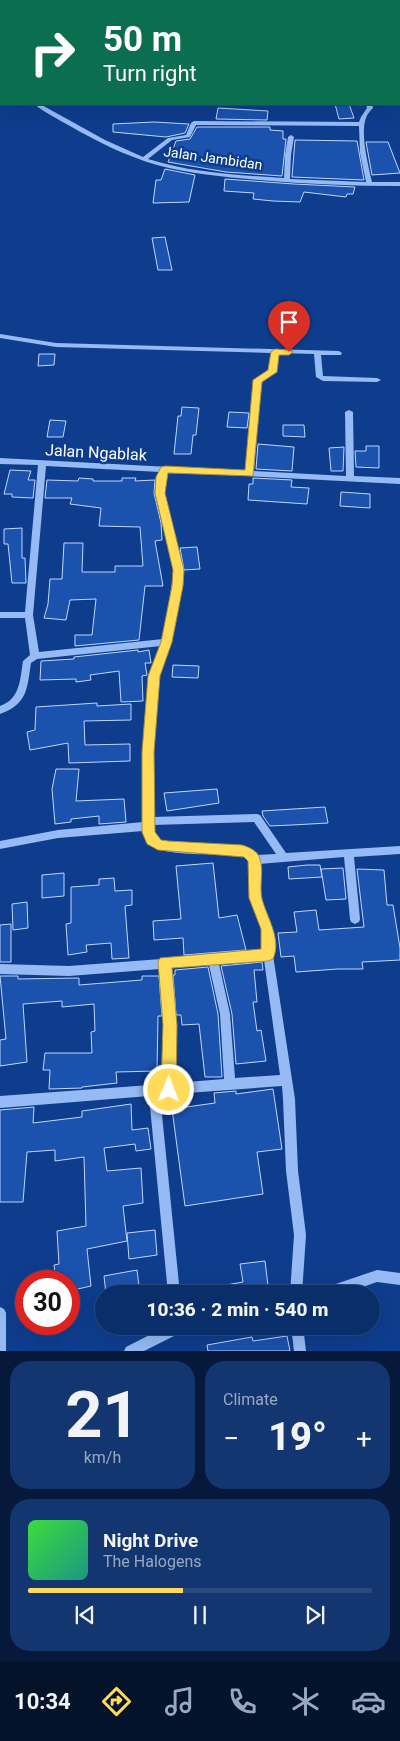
<!DOCTYPE html>
<meta charset="utf-8">
<style>
body{margin:0;font-family:Roboto,sans-serif;background:#133670;color:#f1f3f6;height:100vh;display:flex;flex-direction:column;font-size:19px;white-space:nowrap}
*{box-sizing:border-box;margin:0}
p{font-size:16px;color:#99a8c1}
.icon{flex:none;width:28px;height:28px;fill:none;stroke:currentColor;stroke-width:2;stroke-linecap:round;stroke-linejoin:round}
.map{position:relative;height:1351px;overflow:hidden}
.side{display:flex;flex-direction:column;gap:10px;padding:10px;background:#06193a;flex:1}
.side>*{flex:none}
.banner{position:absolute;left:0px;top:0px;width:400px;height:105px;box-shadow:0 5px 20px #0002,0 0 0 1px #2a4a7e;background:#0b6e4f;color:#fff;overflow:hidden}
.speed{position:absolute;left:15px;top:1270px;display:flex;gap:10px;font-size:25px;font-weight:700;text-align:center}
.speed>*{display:grid;place-content:center;width:65px;height:65px;border-radius:50%;background:#0a2e6a;box-shadow:0 5px 20px #0002,0 0 0 1px #2a4a7e;line-height:1}
.speed .limit{border:8px solid #d22;background:#fff;color:#111}
.pin{position:absolute;display:grid;place-items:center;width:42px;height:42px;color:#fff;margin:-51px -21px;border-radius:50% 50% 50% 0;rotate:-45deg;box-shadow:0 0 5px #0007}
.pin .icon{rotate:45deg}
.me{position:absolute;width:55px;margin:-28px;rotate:1deg;stroke-linejoin:round;filter:drop-shadow(0 0 4px #0008)}
.turn{display:flex;align-items:center;gap:18px;height:105px;padding:0 20px;font-size:22px}
.turn .icon{width:65px;height:65px;stroke-width:2.5}
.turn b{display:block;font-size:35px;line-height:42px}
.big{font-size:38px;font-weight:800;line-height:1.1}
.side .tile{flex:1;display:flex;flex-direction:column;justify-content:center;gap:8px;min-width:0;padding:0 18px;border-radius:20px;background:#133670}
.side .dial{align-items:center;gap:0}
.dial b{font-size:65px;line-height:1}
.song{display:flex;align-items:center;gap:15px}
.cover{width:60px;height:60px;border-radius:8px;background:linear-gradient(135deg,hsl(120 70% 55%),hsl(170 70% 35%))}
.played{height:5px;border-radius:2px;background:linear-gradient(90deg,#ffdb59 45%,#2a4a7e 45%)}
.keys{display:flex;justify-content:space-around;direction:ltr}
.heat{display:flex;justify-content:space-between;align-items:center;font-size:28px;direction:ltr}
.side .tiles{flex:1;display:grid;gap:10px;grid-template-columns:1fr 1fr}
.tile:last-child{grid-column:span 2}
.trip{position:absolute;left:95px;top:1285px;width:285px;height:50px;border-radius:25px;background:#0a2e6a;box-shadow:0 5px 20px #0002,0 0 0 1px #2a4a7e;font-weight:800;line-height:50px;text-align:center}
.tabs{display:flex;height:80px;justify-content:space-around;align-items:center;background:#04122a;color:#99a8c1}
.tabs .icon{width:35px;height:35px}
.tabs .current{color:#ffdb59}
.tabs b{font-size:22px;color:#f1f3f6}
.map>svg:first-child{display:block}
.building{fill:#1b52ae;stroke:#bed6fe}
.lines{fill:none;stroke-linecap:round;stroke-linejoin:round}
.minor{fill:#96baf3;fill-rule:evenodd}
.route{fill:#ffdb59;stroke:#a68e3a}
.labels{text-anchor:middle;stroke-width:5;stroke-linejoin:round;paint-order:stroke}
.far-street-label{font-size:14px;fill:#fff;stroke:#0e3d8e}
.street-label{font-size:16px;fill:#fff;stroke:#0e3d8e}
</style>
<div class="map">
<svg width="400" height="1351" viewBox="0 0 400 1351">
<rect width="100%" height="100%" fill="#0e3d8e"/>
<g class="building">
<polygon points="335,104 349,104 354,118 339,119"/>
<polygon points="218,108 268,111 267,120 216,119"/>
<polygon points="154,122 189,124 185,133 166,137 113,132 113,124"/>
<polygon points="197,127 270,127 270,130 283,131 283,139 286,139 282,176 226,172 168,162 176,141 190,139"/>
<polygon points="295,140 357,141 364,180 292,177"/>
<polygon points="366,142 388,142 400,173 372,175"/>
<polygon points="165,169 195,175 189,202 153,203 156,180 161,180"/>
<polygon points="225,179 294,184 355,187 353,194 347,194 346,197 304,192 300,202 273,201 253,199 254,193 224,191"/>
<polygon points="165,237 172,270 158,270 152,238"/>
<polygon points="39,354 55,354 54,365 38,366"/>
<polygon points="182,407 199,408 196,435 193,435 191,454 174,454 178,416 181,416"/>
<polygon points="229,412 249,413 247,428 227,427"/>
<polygon points="50,420 66,421 63,437 47,437"/>
<polygon points="283,425 304,425 305,437 283,436"/>
<polygon points="258,444 294,447 292,471 256,469"/>
<polygon points="366,446 379,446 379,468 356,467 355,451 366,451"/>
<polygon points="344,447 343,471 331,471 329,448"/>
<polygon points="10,470 31,471 28,480 35,480 33,498 12,497 12,494 4,494"/>
<polygon points="79,478 93,479 93,481 122,481 122,478 136,478 135,481 155,480 154,493 161,523 162,540 155,541 163,586 145,586 139,640 75,646 75,635 92,635 96,599 70,600 66,620 44,618 48,604 50,579 62,579 64,543 83,543 82,572 115,572 115,566 143,566 140,527 99,526 101,508 70,504 72,498 45,498 47,480 78,481"/>
<polygon points="253,478 292,480 291,487 309,488 307,504 248,500 249,484 253,484"/>
<polygon points="341,492 370,494 370,508 340,506"/>
<polygon points="22,528 22,558 25,558 26,583 12,583 8,544 4,544 4,529"/>
<polygon points="197,547 200,569 184,570 180,548"/>
<polygon points="138,650 138,652 149,650 151,663 145,663 147,675 142,676 143,701 121,702 119,671 90,675 91,680 76,682 76,679 40,680 41,661 74,659 74,657"/>
<polygon points="173,665 199,666 198,678 172,677"/>
<polygon points="97,703 97,706 131,704 131,720 84,721 85,745 130,744 130,761 69,763 68,743 30,750 27,732 35,730 36,707"/>
<polygon points="56,769 79,769 76,801 124,799 126,822 99,824 99,816 71,819 71,822 55,824 52,789"/>
<polygon points="217,789 219,803 167,811 164,793"/>
<polygon points="325,807 328,823 292,825 270,826 263,816 262,811"/>
<polygon points="213,863 219,918 237,915 246,950 184,955 183,938 154,940 153,921 181,919 176,866"/>
<polygon points="307,865 320,865 322,877 289,879 288,867"/>
<polygon points="343,868 346,899 326,900 321,869"/>
<polygon points="357,869 384,870 387,905 393,905 400,948 400,960 362,962 363,969 338,969 296,972 294,956 281,957 278,933 297,932 294,912 316,910 319,930 364,927"/>
<polygon points="64,873 64,896 42,898 42,875"/>
<polygon points="114,878 115,891 132,890 132,905 125,906 129,958 112,959 111,943 86,945 87,952 68,955 66,924 71,923 71,887 99,885 99,879"/>
<polygon points="27,902 28,928 13,930 12,904"/>
<polygon points="11,924 11,962 0,962 0,925"/>
<polygon points="262,962 263,970 254,970 257,1002 253,1002 257,1031 261,1030 266,1061 236,1064 232,1014 221,966"/>
<polygon points="208,967 218,1014 222,1077 205,1077 199,1024 182,1025 181,1015 176,1015 173,975 175,975 175,970"/>
<polygon points="0,976 18,976 18,979 79,978 79,985 142,980 142,976 159,976 162,1016 158,1016 157,1071 116,1072 117,1083 82,1087 82,1088 49,1089 50,1070 43,1070 45,1053 92,1053 91,1032 95,1031 94,1004 62,1007 62,1001 23,1004 27,1062 0,1066 0,1040 6,1039"/>
<polygon points="273,1089 282,1149 257,1152 263,1194 185,1206 172,1109 215,1103 214,1093 236,1091 236,1094"/>
<polygon points="131,1104 132,1130 148,1128 151,1149 136,1151 135,1144 104,1148 107,1171 141,1168 143,1203 123,1206 127,1241 87,1249 91,1286 69,1291 69,1281 56,1281 54,1265 59,1264 57,1231 86,1226 84,1157 55,1161 55,1150 27,1152 23,1202 0,1202 0,1110 34,1107 33,1123 82,1117 82,1111"/>
<polygon points="155,1230 157,1255 129,1259 127,1233"/>
<polygon points="265,1261 269,1294 215,1294 215,1287 243,1282 240,1264"/>
<polygon points="137,1270 140,1294 106,1294 104,1276"/>
<polygon points="287,1336 290,1351 208,1351 207,1345 252,1337 253,1341"/>
</g>
<g class="lines">
<g class="minor">
<polygon points="338,0 343,0 343,1 339,1"/>
<rect x="379" y="0" width="4" height="1"/>
<rect x="399" y="6" width="1" height="2"/>
<polygon points="0,83 1,84 1,88 0,87"/>
<path d="M34,104H40L105,140L143,157L168,138L186,135L191,123L194,121L359,122L361,117L367,108L366,104H372L373,108C370,111 367,114 366,118C360,133 368,165 372,182H400V186C353,186 306,184 259,180C225,177 190,174 157,165C126,156 98,142 70,126C58,119 45,113 34,104ZM196,125L359,126L360,153L366,182L290,179L291,155L294,137L291,135L288,137L285,155L284,178C238,175 192,173 148,159L172,140L190,137Z"/>
<path d="M0,334L56,343L339,351L342,353L341,355H321L323,376L377,378L381,380L377,382L323,381L316,377L314,354L278,353L276,372L260,381L254,471L346,476L345,412L349,410L353,412L354,476L400,478V484L167,472L165,477L164,493L182,570L171,642L158,676L153,752V817L257,814L260,815L286,853L400,846V854L354,857L360,919L359,922L355,924L351,922L350,919L344,857L259,864L261,898L272,929L273,955L295,1099L298,1171L306,1235L302,1294H290L294,1235L286,1171L283,1099L282,1086L160,1095L180,1294H168L149,1096L0,1108V1096L164,1084L165,1025L160,969L69,976L0,974V964L69,966L161,959L165,957L168,958L263,951L262,929L251,898L249,861L241,854C222,854 164,857 150,845C147,841 145,835 143,831L58,838L0,849V841L58,830L143,822V752L150,676L161,646L37,659L31,663C27,688 28,704 0,714V706C20,699 20,680 23,661L30,655L25,618H0V612H25L38,465L0,464V458L246,471L253,380L270,371L271,353L56,347L0,338ZM46,466L160,472L157,477L156,493L174,570L163,639L39,652L33,615ZM254,822L276,854L256,855C253,851 249,848 244,846C225,840 173,851 158,839C153,835 153,830 153,825ZM264,960L280,1075L235,1078L230,1014L219,964ZM209,965L220,1014L224,1079L175,1083V1025L171,968Z"/>
<polygon points="377,1270 400,1273 400,1285 377,1282 343,1294 318,1294 320,1290 324,1288"/>
<polygon points="0,1307 4,1309 6,1313 6,1351 0,1351"/>
<polygon points="167,1326 195,1326 193,1330 178,1334 144,1351 124,1351 126,1347"/>
<polygon points="291,1326 303,1326 306,1351 294,1351"/>
</g>
</g>
<path class="route" d="M275,349L289,350L293,352L289,355H279L277,372L262,382L253,476L168,473L165,493L184,570L183,586L172,642L160,676L154,752L155,832L161,840L168,841L242,845C249,847 258,851 260,859C264,871 259,886 262,899C267,918 282,939 273,959L268,961L172,968L177,1025L176,1090L174,1095L169,1097L164,1095L161,1090L163,1025L158,962L160,958L261,949V929L249,898L248,861L244,857L158,850L147,844L142,832V752L148,676L161,642L172,586L173,570L155,493L156,477L161,467L165,466L245,470L253,380L268,370L271,352Z"/>
<g class="labels">
<g class="far-street-label">
<text transform="translate(213 158) rotate(8)" y="5">Jalan Jambidan</text>
</g>
<g class="street-label">
<text transform="translate(96 452) rotate(3)" y="6">Jalan Ngablak</text>
</g>
</g>
</svg>
<div class="speed"><div class="limit">30</div></div>
<div class="pin" style="left:289px;top:352px;background:#d93025"><svg class="icon" aria-label="arrive" viewBox="0 0 24 24"><path d="M6 21V4h12l-3 4 3 4H6"/></svg></div>
<svg class="me" style="left:169px;top:1090px" viewBox="-20 -20 40 40"><circle r="17" fill="#ffdb59" stroke="#fff" stroke-width="3"/><path d="M0-11L8 9 0 5-8 9z" fill="#fff"/></svg>
<div class="trip">10:36 · 2 min · 540 m</div>
<div class="banner">
<div class="turn"><svg class="icon" aria-label="right" viewBox="0 0 24 24"><path d="M7 20v-9h11M14 6l5 5-5 5"/></svg><div><b>50 m</b>Turn right</div></div>
</div>
</div>
<section class="side">
<div class="tiles">
<div class="tile dial"><b>21</b><p>km/h</p></div>
<div class="tile"><p>Climate</p>
<div class="heat"><a>−</a><b class="big">19°</b><a>+</a></div>
</div>
<div class="tile">
<div class="song"><i class="cover"></i><div><b>Night Drive</b><p>The Halogens</p></div></div>
<div class="played"></div>
<div class="keys"><svg class="icon" aria-label="previous" viewBox="0 0 24 24"><path d="M18 5L8 12l10 7zM5 5v14"/></svg><svg class="icon" aria-label="pause" viewBox="0 0 24 24"><path d="M8 5v14M16 5v14"/></svg><svg class="icon" aria-label="next" viewBox="0 0 24 24"><path d="M6 5l10 7-10 7zM19 5v14"/></svg></div>
</div>
</div>
</section>
<nav class="tabs">
<b>10:34</b>
<svg class="icon current" aria-label="directions" viewBox="0 0 24 24"><path d="M12 3l9 9-9 9-9-9zM9 14v-3h6M13 9l2 2-2 2"/></svg>
<svg class="icon" aria-label="music" viewBox="0 0 24 24"><path d="M9 18V5l10-2v13"/><circle cx="6" cy="18" r="3"/><circle cx="16" cy="16" r="3"/></svg>
<svg class="icon" aria-label="phone" viewBox="0 0 24 24"><path d="M5 4h4l2 5-3 2q2 4 5 5l2-3 5 2v4C11 20 4 13 5 4z"/></svg>
<svg class="icon" aria-label="climate" viewBox="0 0 24 24"><path d="M12 3v18M4 7l16 10M4 17L20 7"/></svg>
<svg class="icon" aria-label="car" viewBox="0 0 24 24"><path d="M5 17H2v-5l4-1 3-4h7l3 4 3 1v5h-3M9 17h6M6 11h13"/><circle cx="7" cy="17" r="2"/><circle cx="17" cy="17" r="2"/></svg>
</nav>
